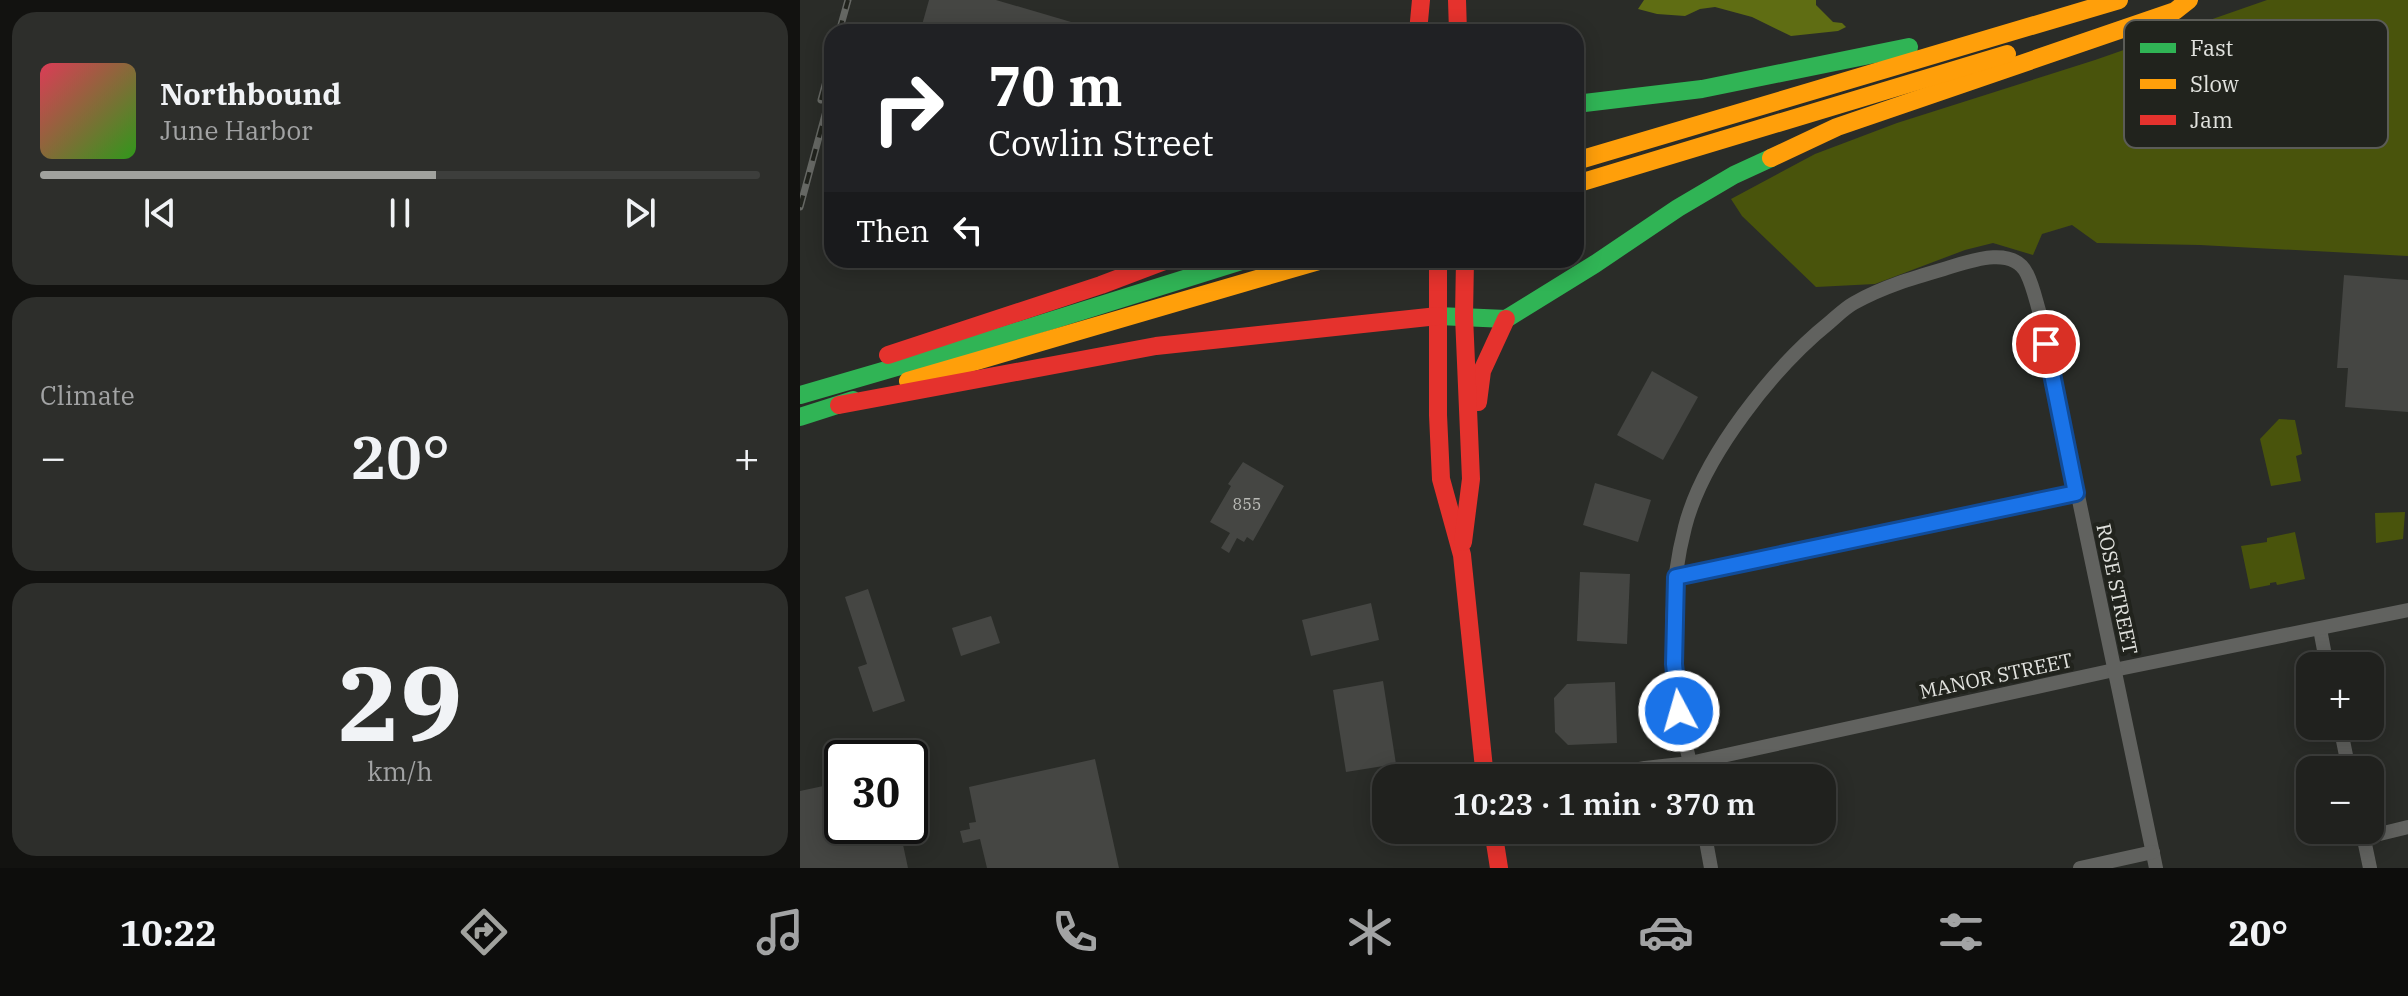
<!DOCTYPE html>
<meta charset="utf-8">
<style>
body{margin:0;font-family:"IBM Plex Serif",serif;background:#2d2e2b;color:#f1f3f6;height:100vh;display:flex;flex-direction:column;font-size:30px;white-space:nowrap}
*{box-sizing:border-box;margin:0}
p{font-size:26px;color:#a2a3a4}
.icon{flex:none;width:44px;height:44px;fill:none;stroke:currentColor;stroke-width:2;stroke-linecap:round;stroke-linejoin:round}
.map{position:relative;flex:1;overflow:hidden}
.sheet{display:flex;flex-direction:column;gap:12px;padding:12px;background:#121210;width:800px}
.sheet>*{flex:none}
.banner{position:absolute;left:24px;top:24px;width:760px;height:244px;border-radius:24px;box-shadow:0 4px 20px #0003,0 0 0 2px #3d3e3c;background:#202124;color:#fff;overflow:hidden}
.tools{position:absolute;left:1496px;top:652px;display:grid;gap:16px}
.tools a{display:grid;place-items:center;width:88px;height:88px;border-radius:16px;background:#20211e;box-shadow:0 4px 20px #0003,0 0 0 2px #3d3e3c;font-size:40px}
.speed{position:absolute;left:24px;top:740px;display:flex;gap:16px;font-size:40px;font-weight:700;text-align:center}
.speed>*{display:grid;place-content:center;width:104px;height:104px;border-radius:50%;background:#20211e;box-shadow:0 4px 20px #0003,0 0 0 2px #3d3e3c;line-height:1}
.speed .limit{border:4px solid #111;border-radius:12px;background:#fff;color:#111}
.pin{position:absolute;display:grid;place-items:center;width:68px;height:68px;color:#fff;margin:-34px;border:4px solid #fff;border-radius:50%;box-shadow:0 2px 8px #0007}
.me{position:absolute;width:88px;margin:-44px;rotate:354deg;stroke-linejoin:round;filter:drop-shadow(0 0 6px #0008)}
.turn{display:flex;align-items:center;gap:28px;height:168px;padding:0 32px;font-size:36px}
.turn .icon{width:104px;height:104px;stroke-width:2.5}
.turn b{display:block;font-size:56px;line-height:68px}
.then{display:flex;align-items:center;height:76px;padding:0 32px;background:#0003;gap:16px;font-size:30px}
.big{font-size:60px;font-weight:600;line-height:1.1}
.sheet .widget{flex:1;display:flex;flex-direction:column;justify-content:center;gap:12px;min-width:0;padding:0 28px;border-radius:24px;background:#2d2e2b}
.sheet .dial{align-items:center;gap:0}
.dial b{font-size:104px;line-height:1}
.song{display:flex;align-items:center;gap:24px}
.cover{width:96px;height:96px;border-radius:12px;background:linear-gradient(135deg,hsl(350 70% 55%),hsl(110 70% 35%))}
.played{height:8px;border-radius:4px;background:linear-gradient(90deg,#a1a29e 55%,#3d3e3c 55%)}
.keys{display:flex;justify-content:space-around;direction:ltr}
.heat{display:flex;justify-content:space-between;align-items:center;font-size:44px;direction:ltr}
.trip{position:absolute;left:572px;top:764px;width:464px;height:80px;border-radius:24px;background:#20211e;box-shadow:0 4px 20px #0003,0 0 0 2px #3d3e3c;font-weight:600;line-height:80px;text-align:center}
.tabs{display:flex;height:128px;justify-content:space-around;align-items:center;background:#0d0d0c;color:#a2a3a4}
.tabs .icon{width:56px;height:56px}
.tabs .active{color:#a1a29e}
.tabs b{font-size:36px;color:#f1f3f6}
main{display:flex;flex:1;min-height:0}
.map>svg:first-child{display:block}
.green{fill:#49540c}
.water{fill:#5f6d13}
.building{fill:#454643}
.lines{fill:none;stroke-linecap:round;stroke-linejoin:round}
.street{stroke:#61625f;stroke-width:14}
.fast{stroke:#30b455;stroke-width:18}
.slow{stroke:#ff9f0a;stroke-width:18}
.jam{stroke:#e5322d;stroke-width:18}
.rail-casing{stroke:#666864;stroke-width:7}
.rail{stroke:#21231d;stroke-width:4;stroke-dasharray:12;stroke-linecap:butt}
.route-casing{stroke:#114b97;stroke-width:20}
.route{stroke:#1a73e8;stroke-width:14}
.labels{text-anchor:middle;stroke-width:8;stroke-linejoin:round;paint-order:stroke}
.number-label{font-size:16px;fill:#babbb7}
.street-label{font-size:20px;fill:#e1e2de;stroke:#21231d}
.key{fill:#21231d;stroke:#5b5c57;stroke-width:2}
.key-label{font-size:22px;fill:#e1e2de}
</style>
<main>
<section class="sheet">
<div class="widget">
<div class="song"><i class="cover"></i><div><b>Northbound</b><p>June Harbor</p></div></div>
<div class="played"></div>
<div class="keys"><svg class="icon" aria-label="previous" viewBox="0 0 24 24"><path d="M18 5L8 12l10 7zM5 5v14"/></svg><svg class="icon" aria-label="pause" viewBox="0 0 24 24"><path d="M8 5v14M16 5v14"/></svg><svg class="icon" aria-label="next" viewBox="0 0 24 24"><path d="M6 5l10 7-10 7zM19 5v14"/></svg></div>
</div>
<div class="widget"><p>Climate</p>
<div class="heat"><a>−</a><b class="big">20°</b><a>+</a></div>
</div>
<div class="widget dial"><b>29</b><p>km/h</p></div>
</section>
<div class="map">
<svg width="1608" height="868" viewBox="0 0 1608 868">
<rect width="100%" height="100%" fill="#2a2c28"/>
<g class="green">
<polygon points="1467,0 1608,0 1608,256 1400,245 1297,243 1272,225 1242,234 1233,255 1193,243 1165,250 1075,284 1016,287 942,216 931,199 1015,154 1097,123 1295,60"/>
<polygon points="1479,419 1495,420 1502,454 1496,456 1501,481 1471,486 1460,439"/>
<polygon points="1605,512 1603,539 1576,543 1575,513"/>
<polygon points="1495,532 1505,579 1477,585 1476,582 1470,583 1470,585 1450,589 1441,546 1467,542 1467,538"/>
</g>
<polygon class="water" points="844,0 1016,0 1016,5 1033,22 1042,23 1046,27 1038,31 991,36 952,17 915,7 900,9 885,16 857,14 838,9"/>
<g class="building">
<polygon points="129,0 196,0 305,32 120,32"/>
<polygon points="1544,275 1608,280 1608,412 1545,407 1548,368 1537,368"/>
<polygon points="852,371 898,397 863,460 817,435"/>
<polygon points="443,462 484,486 453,541 447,537 444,542 437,538 429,553 421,548 430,533 410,522 431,486 428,484"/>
<polygon points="795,483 851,500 838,542 783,525"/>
<polygon points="780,572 830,574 827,644 777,641"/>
<polygon points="68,589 105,701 73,712 58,667 67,664 45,597"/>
<polygon points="571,603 579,640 511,656 502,620"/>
<polygon points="191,616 200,643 161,656 152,628"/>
<polygon points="583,681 596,764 546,772 533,690"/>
<polygon points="815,682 817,743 768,745 755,732 754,698 767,684"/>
<polygon points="295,759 319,868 187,868 180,839 163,843 160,831 170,829 169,823 176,822 169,787"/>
<polygon points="42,782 42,826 99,826 108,868 0,868 0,791"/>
</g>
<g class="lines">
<g class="street">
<polyline points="876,577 1276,493"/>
<polyline points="1520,629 1527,666"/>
<polyline points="1540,726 1549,770"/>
<polyline points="791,778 845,768 890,763 1314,670 1608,610"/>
<path d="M893,778C889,756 883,735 879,713C868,653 870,585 885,527C903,456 974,367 1030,322C1037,316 1045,308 1054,303C1082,287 1113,278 1144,269C1167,262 1213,244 1227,274C1233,286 1236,301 1240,314L1356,868"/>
<polyline points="904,830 911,868"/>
<polyline points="1562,830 1570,868"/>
<polyline points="1563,838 1608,827"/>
<polyline points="1280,868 1353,852"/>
</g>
<g class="fast">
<polyline points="776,104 902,89 1109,47"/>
<polyline points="638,316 706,319 795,264 878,208 934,175 971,158"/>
<polyline points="0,395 186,341 445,260"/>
<polyline points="0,417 53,400"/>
</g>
<g class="slow">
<polyline points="971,158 1037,127 1375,11 1389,0"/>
<polyline points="776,161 1319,0"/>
<polyline points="776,184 1207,54"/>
<polyline points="108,381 522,260"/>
</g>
<g class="jam">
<polyline points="657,0 658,32"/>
<polyline points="618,32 621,0"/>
<polyline points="638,260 638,415 641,479 662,555 685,778"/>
<polyline points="88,355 301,285 367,260"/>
<polyline points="678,402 682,371 706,319"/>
<polyline points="39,405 356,346 638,316"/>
<polyline points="663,542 671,479 664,316 665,260"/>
<polyline points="693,830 699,868"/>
</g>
<defs>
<g id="rail">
<polyline points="39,32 48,0"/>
<polyline points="21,100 32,59"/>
<polyline points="0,207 32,89"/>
</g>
</defs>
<use href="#rail" class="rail-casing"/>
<use href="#rail" class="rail"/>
</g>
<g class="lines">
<defs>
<polyline id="route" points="879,711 874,664 876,577 1276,493 1246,344"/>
</defs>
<use href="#route" class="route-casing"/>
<use href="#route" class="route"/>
</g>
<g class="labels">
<g class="number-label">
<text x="447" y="510">855</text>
</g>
<g class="street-label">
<text transform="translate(1317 589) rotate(78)" y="7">ROSE STREET</text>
<text transform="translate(1196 676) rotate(-12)" y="7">MANOR STREET</text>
</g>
</g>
<rect x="1324" y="20" width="264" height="128" rx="12" class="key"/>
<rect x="1340" y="43" width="36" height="10" fill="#30b455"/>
<rect x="1340" y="79" width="36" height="10" fill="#ff9f0a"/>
<rect x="1340" y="115" width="36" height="10" fill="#e5322d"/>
<g class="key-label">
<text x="1390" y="56">Fast</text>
<text x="1390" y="92">Slow</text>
<text x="1390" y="128">Jam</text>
</g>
</svg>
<div class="tools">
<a>+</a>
<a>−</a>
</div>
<div class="speed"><div class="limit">30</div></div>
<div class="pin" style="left:1246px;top:344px;background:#d93025"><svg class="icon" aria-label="arrive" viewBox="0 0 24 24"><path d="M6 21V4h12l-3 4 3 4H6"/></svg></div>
<svg class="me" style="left:879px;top:711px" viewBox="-20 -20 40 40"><circle r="17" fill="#1a73e8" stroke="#fff" stroke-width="3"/><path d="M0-11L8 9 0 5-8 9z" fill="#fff"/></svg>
<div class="trip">10:23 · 1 min · 370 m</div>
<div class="banner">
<div class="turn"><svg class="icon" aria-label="right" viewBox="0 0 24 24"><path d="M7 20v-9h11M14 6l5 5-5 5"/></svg><div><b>70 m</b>Cowlin Street</div></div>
<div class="then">Then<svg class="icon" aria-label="left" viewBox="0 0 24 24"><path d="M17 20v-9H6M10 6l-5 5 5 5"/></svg></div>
</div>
</div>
</main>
<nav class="tabs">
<b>10:22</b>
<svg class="icon active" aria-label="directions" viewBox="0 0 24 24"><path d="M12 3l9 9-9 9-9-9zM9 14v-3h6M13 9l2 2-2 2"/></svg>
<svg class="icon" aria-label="music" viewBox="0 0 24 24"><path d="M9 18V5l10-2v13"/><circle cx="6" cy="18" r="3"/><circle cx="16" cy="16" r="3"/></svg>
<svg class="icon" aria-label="phone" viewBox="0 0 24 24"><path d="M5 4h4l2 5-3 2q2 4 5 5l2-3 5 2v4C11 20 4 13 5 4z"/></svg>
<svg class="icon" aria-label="climate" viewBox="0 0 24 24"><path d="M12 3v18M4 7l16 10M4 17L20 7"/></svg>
<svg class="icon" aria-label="car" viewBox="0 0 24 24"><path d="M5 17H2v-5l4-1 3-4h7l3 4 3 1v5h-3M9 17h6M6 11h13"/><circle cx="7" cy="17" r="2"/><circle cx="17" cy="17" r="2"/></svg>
<svg class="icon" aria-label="filters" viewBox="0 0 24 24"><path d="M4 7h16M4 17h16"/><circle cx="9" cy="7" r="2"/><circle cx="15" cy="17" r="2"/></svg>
<b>20°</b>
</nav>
